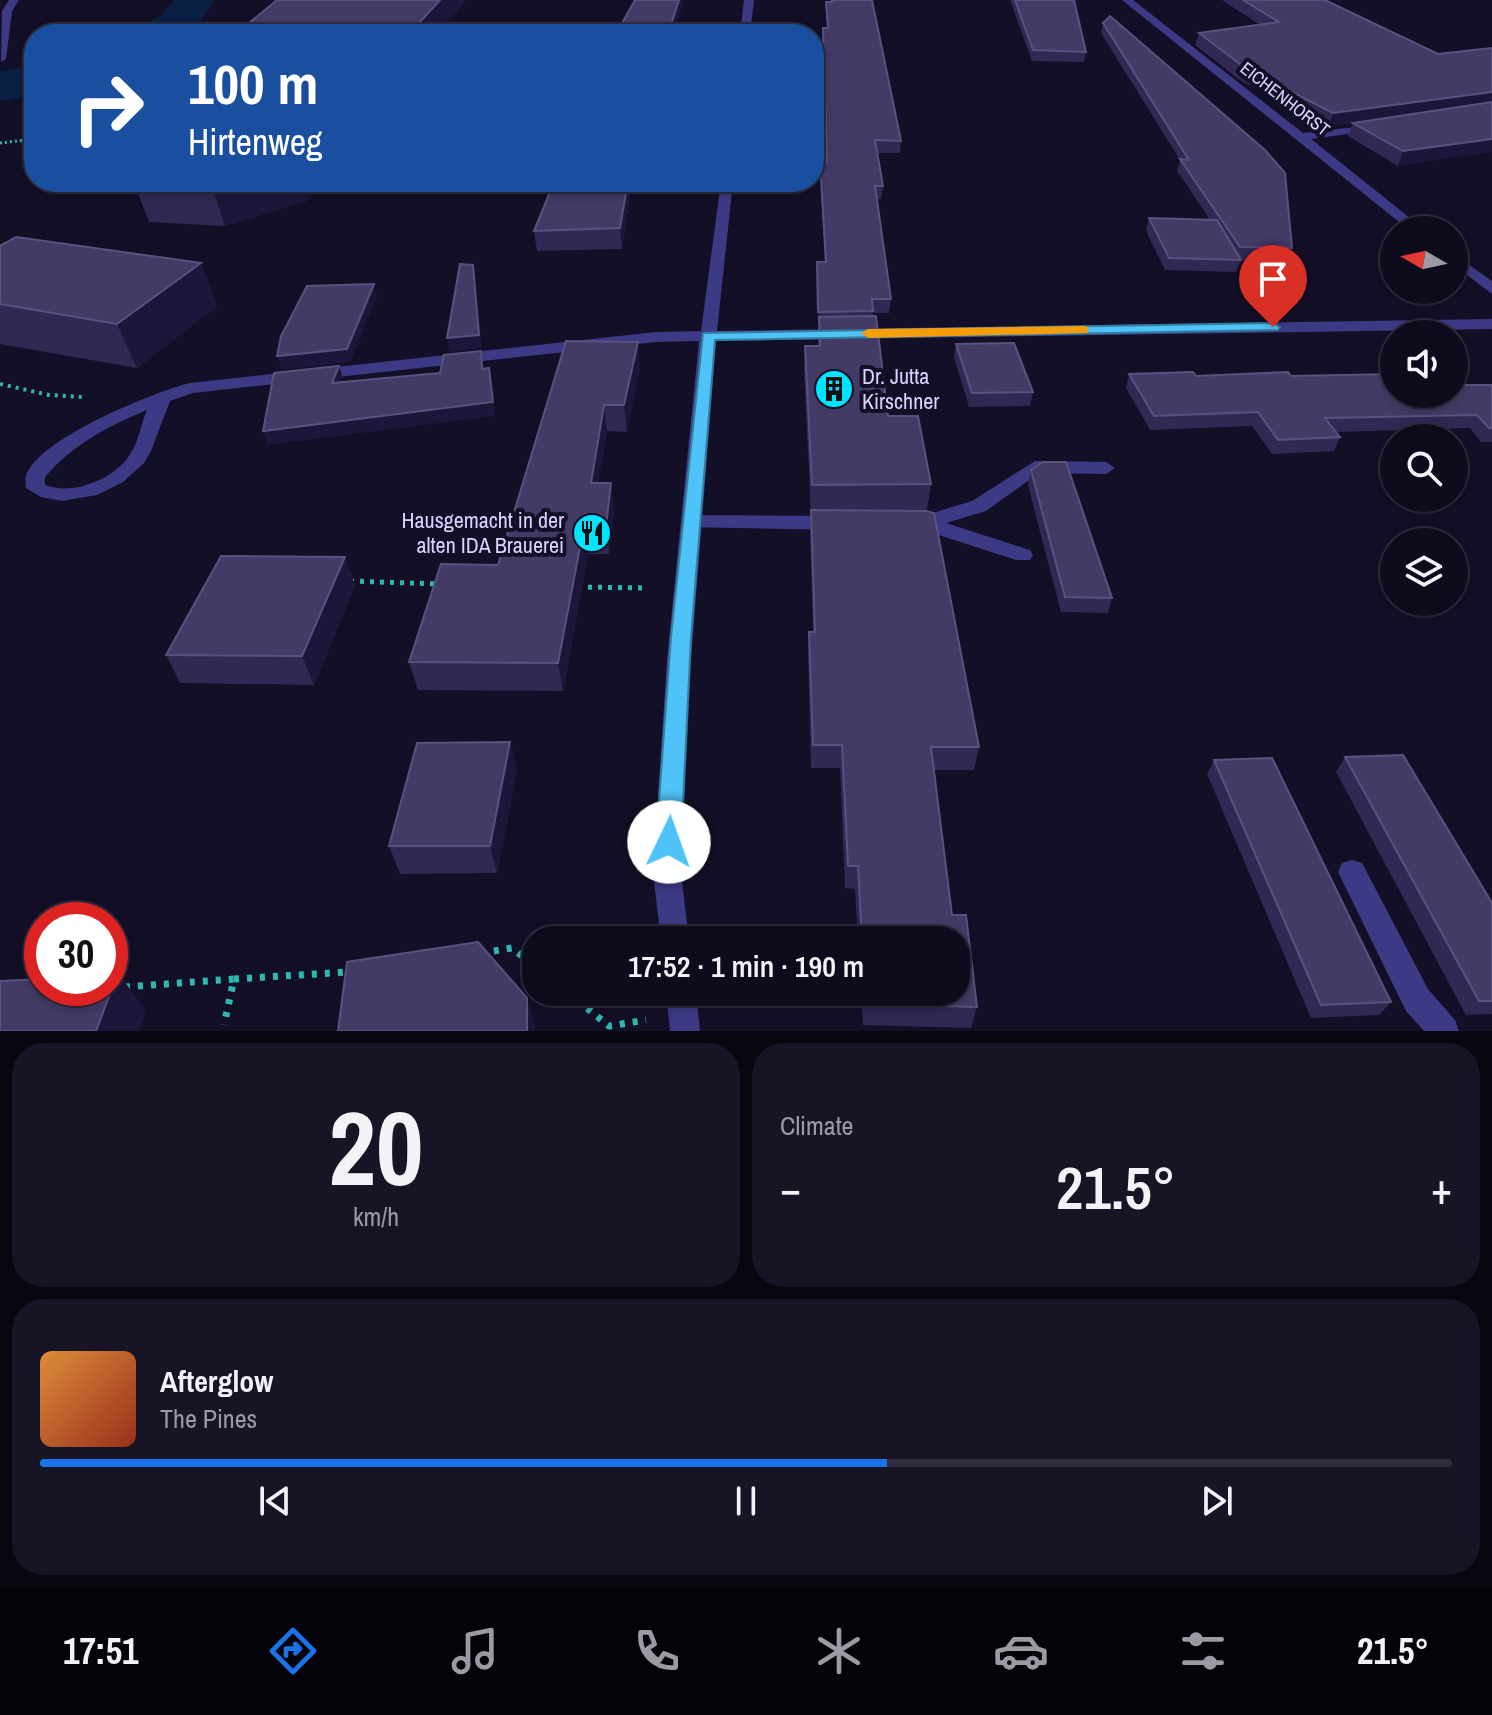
<!DOCTYPE html>
<meta charset="utf-8">
<style>
body{margin:0;font-family:"Archivo Narrow",sans-serif;background:#171425;color:#f1f3f6;height:100vh;display:flex;flex-direction:column;font-size:30px;white-space:nowrap}
*{box-sizing:border-box;margin:0}
p{font-size:26px;color:#9b9ba3}
.icon{flex:none;width:44px;height:44px;fill:none;stroke:currentColor;stroke-width:2;stroke-linecap:round;stroke-linejoin:round}
.map{position:relative;height:1031px;overflow:hidden}
.panel{display:flex;flex-direction:column;gap:12px;padding:12px;background:#08060f;flex:1}
.panel>*{flex:none}
.top-card{position:absolute;left:24px;top:24px;width:800px;height:168px;border-radius:32px;box-shadow:0 4px 12px #0003,0 0 0 2px #2e2b3b;background:#1a4fa0;color:#fff;overflow:hidden}
.needle{width:52px;rotate:279deg}
.tools{position:absolute;left:1380px;top:216px;display:grid;gap:16px}
.tools a{display:grid;place-items:center;width:88px;height:88px;border-radius:50%;background:#0e0b1c;box-shadow:0 4px 12px #0003,0 0 0 2px #2e2b3b;font-size:40px}
.speed{position:absolute;left:24px;top:902px;display:flex;gap:16px;font-size:40px;font-weight:700;text-align:center}
.speed>*{display:grid;place-content:center;width:104px;height:104px;border-radius:50%;background:#0e0b1c;box-shadow:0 4px 12px #0003,0 0 0 2px #2e2b3b;line-height:1}
.speed .limit{border:12px solid #d22;background:#fff;color:#111}
.pin{position:absolute;display:grid;place-items:center;width:68px;height:68px;color:#fff;margin:-82px -34px;border-radius:50% 50% 50% 0;rotate:-45deg;box-shadow:0 0 8px #0007}
.pin .icon{rotate:45deg}
.me{position:absolute;width:88px;margin:-44px;rotate:3deg;stroke-linejoin:round;filter:drop-shadow(0 0 6px #0008)}
.turn{display:flex;align-items:center;gap:28px;height:168px;padding:0 32px;font-size:36px}
.turn .icon{width:104px;height:104px;stroke-width:2.5}
.turn b{display:block;font-size:56px;line-height:68px}
.big{font-size:60px;font-weight:600;line-height:1.1}
.panel .widget{flex:1;display:flex;flex-direction:column;justify-content:center;gap:12px;min-width:0;padding:0 28px;border-radius:32px;background:#171425}
.panel .dial{align-items:center;gap:0}
.dial b{font-size:104px;line-height:1}
.song{display:flex;align-items:center;gap:24px}
.cover{width:96px;height:96px;border-radius:12px;background:linear-gradient(135deg,hsl(30 70% 55%),hsl(10 70% 35%))}
.played{height:8px;border-radius:4px;background:linear-gradient(90deg,#1a73e8 60%,#2e2b3b 60%)}
.keys{display:flex;justify-content:space-around;direction:ltr}
.heat{display:flex;justify-content:space-between;align-items:center;font-size:44px;direction:ltr}
.panel .tiles{flex:1;display:grid;gap:12px;grid-template-columns:1fr 1fr}
.widget:last-child{grid-column:span 2}
.trip{position:absolute;left:522px;top:926px;width:448px;height:80px;border-radius:32px;background:#0e0b1c;box-shadow:0 4px 12px #0003,0 0 0 2px #2e2b3b;font-weight:600;line-height:80px;text-align:center}
.menu{display:flex;height:128px;justify-content:space-around;align-items:center;background:#06040b;color:#9b9ba3}
.menu .icon{width:56px;height:56px}
.menu .on{color:#1a73e8}
.menu b{font-size:36px;color:#f1f3f6}
.map>svg:first-child{display:block}
.lines{fill:none;stroke-linecap:round;stroke-linejoin:round}
.river{fill:#0a1f44;fill-rule:evenodd}
.path-far3{stroke:#2fb8b0;stroke-width:3;stroke-dasharray:2 3;stroke-linecap:butt}
.path-far2{stroke:#2fb8b0;stroke-width:4;stroke-dasharray:3 5;stroke-linecap:butt}
.path-far1{stroke:#2fb8b0;stroke-width:5;stroke-dasharray:4 6;stroke-linecap:butt}
.path{stroke:#2fb8b0;stroke-width:7;stroke-dasharray:5 8;stroke-linecap:butt}
.service{fill:#3d3a85;fill-rule:evenodd}
.minor{fill:#3d3a85;fill-rule:evenodd}
.wall{fill:#312854}
.shaded-wall{fill:#1d163a}
.building{fill:#433a66;stroke:#5a527e;stroke-width:2}
.route{fill:#4fc3f7;stroke:#337fa1;stroke-width:2}
.slow{fill:#f59e0b}
.labels{text-anchor:middle;stroke-width:8;stroke-linejoin:round;paint-order:stroke}
.far-street-label{font-size:18px;fill:#d9d4ff;stroke:#130f26}
.poi-label{font-size:22px;fill:#d9d4ff;stroke:#130f26;text-anchor:start}
</style>
<div class="map">
<svg width="1492" height="1031" viewBox="0 0 1492 1031">
<rect width="100%" height="100%" fill="#130f26"/>
<g class="lines">
<g class="river">
<polygon points="174,0 215,0 191,34 135,34 141,25 161,16"/>
<polygon points="34,66 34,96 0,101 0,71"/>
</g>
<polyline class="path-far3" points="0,143 34,139"/>
<polyline class="path-far2" points="0,384 49,395 82,397"/>
<g class="path-far1">
<polyline points="350,581 440,584"/>
<polyline points="578,587 648,588"/>
</g>
<g class="path">
<polyline points="481,953 512,948 536,967"/>
<polyline points="234,979 348,972"/>
<polyline points="125,987 234,979 224,1025"/>
<polyline points="567,992 609,1026 646,1020"/>
</g>
<g class="service">
<polygon points="1035,461 1106,462 1115,468 1106,474 1039,473 986,511 946,523 1030,550 1033,555 1030,560 1016,560 923,530 904,528 901,523 904,518 923,516 972,501"/>
<polygon points="691,515 835,516 845,523 835,530 684,527 681,522 684,517"/>
<polygon points="1352,860 1362,863 1428,989 1455,1020 1459,1031 1424,1031 1406,1011 1338,872 1342,863"/>
</g>
<g class="minor">
<polygon points="9,0 19,0 12,11 6,59 1,62 2,11"/>
<polygon points="744,0 754,0 750,34 740,34"/>
<polygon points="1122,0 1133,0 1303,133 1381,124 1383,126 1377,130 1311,139 1425,230 1409,230"/>
<path d="M721,182H733L717,331L1492,319V329L716,341L691,660L681,873L689,940H661L653,873L667,660L699,341L656,342L193,393L170,401L151,451L144,463L123,482L97,495L62,501L41,497L26,488C26,487 25,476 26,476C37,439 154,392 190,383L656,332L701,331ZM147,410C141,424 139,440 131,453C115,479 74,496 45,485V477C72,445 108,426 147,410Z"/>
<polygon points="1454,254 1492,281 1492,294 1454,265"/>
<polygon points="666,992 696,992 700,1031 670,1031"/>
</g>
</g>
<g class="wall">
<polygon points="830,0 872,0 901,141 900,153 877,153 883,186 881,199 877,199 891,299 889,313 873,313 873,316 888,416 931,484 927,511 979,747 974,770 934,770 952,915 977,1007 971,1028 863,1025 861,992 956,992 956,940 858,940 855,889 845,888 840,768 811,768 808,655 809,632 813,632 810,533 811,513 804,371 805,346 818,346 819,326 818,326 817,262 825,262 820,175 820,162 826,162 822,38 823,28 827,28 826,2 830,2"/>
<polygon points="1010,0 1074,0 1086,52 1084,62 1032,61"/>
<polygon points="1222,0 1325,0 1438,54 1492,48 1398,166 1348,136 1353,123 1329,126 1241,81 1195,45 1199,33 1260,25"/>
<polygon points="1103,23 1292,248 1288,260 1241,260 1236,272 1165,270 1146,231 1149,218 1210,220 1177,171 1180,160 1101,33"/>
<polygon points="144,182 322,182 306,201 225,226 149,222 136,188"/>
<polygon points="632,182 622,249 537,251 534,231"/>
<polygon points="0,246 201,263 217,306 137,368 0,344"/>
<polygon points="566,341 640,368 627,432 607,431 598,483 611,483 614,511 609,554 588,554 563,691 418,690 409,662 498,565"/>
<polygon points="956,344 1033,392 1030,406 969,407 954,357"/>
<polygon points="1129,374 1196,376 1291,376 1456,385 1492,385 1492,442 1481,442 1470,428 1336,432 1340,437 1334,451 1272,454 1252,426 1150,430 1126,388"/>
<polygon points="1031,470 1112,598 1108,613 1061,612 1028,485"/>
<polygon points="345,557 355,585 314,685 180,683 166,655"/>
<polygon points="510,742 517,770 497,873 400,874 389,846"/>
<polygon points="1345,757 1492,903 1492,1014 1466,1015 1336,772"/>
<polygon points="1214,760 1391,1002 1379,1015 1311,1018 1207,774"/>
</g>
<g class="shaded-wall">
<polygon points="440,0 466,0 438,34 409,34"/>
<polygon points="679,0 684,0 674,34 668,34"/>
<polygon points="1492,92 1492,104 1329,126 1333,113"/>
<polygon points="1492,139 1492,152 1398,166 1403,151"/>
<polygon points="247,182 322,182 306,201 225,226 214,192"/>
<polygon points="628,182 632,182 622,249 620,228"/>
<polygon points="201,263 217,306 137,368 117,324"/>
<polygon points="473,265 482,348 450,352 447,338"/>
<polygon points="374,284 377,297 350,362 282,370 277,356"/>
<polygon points="638,342 640,368 627,432 624,405"/>
<polygon points="339,366 343,379 337,396 332,383"/>
<polygon points="489,368 495,416 268,445 263,431"/>
<polygon points="604,405 607,431 594,511 591,483"/>
<polygon points="611,483 614,511 609,554 606,526"/>
<polygon points="584,526 588,554 563,691 558,663"/>
<polygon points="345,557 355,585 314,685 302,656"/>
<polygon points="510,742 517,770 497,873 490,846"/>
<polygon points="118,973 146,1010 139,1031 96,1031"/>
<polygon points="527,998 535,1024 535,1031 527,1031"/>
</g>
<g class="building">
<polygon points="277,0 440,0 409,34 236,34"/>
<polygon points="635,0 679,0 668,34 616,34"/>
<polygon points="832,0 872,0 901,141 875,140 883,186 875,186 891,299 872,299 873,311 818,312 817,262 826,262 820,162 827,162 823,28 828,28 826,2 832,2"/>
<polygon points="1015,0 1074,0 1086,52 1033,50"/>
<polygon points="1243,0 1325,0 1438,54 1492,48 1492,92 1333,113 1245,68 1199,33 1279,22"/>
<polygon points="1110,16 1265,150 1285,173 1292,248 1240,247 1180,159 1189,160 1103,23"/>
<polygon points="1492,102 1492,139 1403,151 1353,123"/>
<polygon points="144,182 247,182 214,192 136,188"/>
<polygon points="554,182 628,182 620,228 534,231"/>
<polygon points="1149,218 1217,220 1241,260 1169,258"/>
<polygon points="16,237 201,263 117,324 0,304 0,246"/>
<polygon points="460,264 473,265 479,335 447,338"/>
<polygon points="374,284 347,349 277,356 281,336 307,286"/>
<polygon points="876,316 888,416 918,416 931,484 812,485 805,346 820,346 819,317"/>
<polygon points="566,341 638,342 624,405 604,405 591,483 611,483 606,526 584,526 558,663 409,662 441,564 498,565"/>
<polygon points="1014,343 1033,392 972,393 956,344"/>
<polygon points="481,351 482,369 489,368 493,402 263,431 274,373 339,366 332,383 440,373 444,355"/>
<polygon points="1193,372 1196,376 1288,372 1291,376 1394,374 1394,394 1454,394 1454,382 1456,385 1492,385 1492,428 1489,428 1477,415 1325,418 1340,437 1278,440 1258,412 1154,416 1129,374"/>
<polygon points="1043,462 1066,462 1112,598 1065,597 1031,470"/>
<polygon points="811,510 926,511 934,513 979,747 931,747 952,915 966,915 977,1007 866,1004 865,992 956,992 956,940 862,940 858,866 848,866 842,745 813,745 809,632 815,632"/>
<polygon points="221,556 345,557 302,656 166,655"/>
<polygon points="510,742 490,846 389,846 417,743"/>
<polygon points="1403,755 1492,903 1492,1001 1479,1001 1345,757"/>
<polygon points="1272,758 1391,1002 1321,1005 1214,760"/>
<polygon points="478,942 527,998 527,1031 338,1031 347,962"/>
<polygon points="118,973 96,1031 0,1031 0,981 42,979 42,988 110,988 110,974"/>
</g>
<polygon class="route" points="1273,323 1280,327 1278,330 715,340 691,637 681,842 677,850 669,853 660,850 656,842 671,637 703,333"/>
<polygon class="slow" points="1083,326 1088,327 1088,333 868,338 861,333 868,329"/>
<defs>
<symbol id="building-disc" viewBox="-11 -11 22 22"><circle r="9.5" fill="#00e5ff" stroke="#130f26"/><path d="M-4-6H4V6H1V3H-1V6H-4ZM-2.5-4.3h1.7v1.8h-1.7ZM.8-4.3h1.7v1.8H.8ZM-2.5-1h1.7V.8h-1.7ZM.8-1h1.7V.8H.8Z" fill="#111"/></symbol>
<symbol id="restaurant-disc" viewBox="-11 -11 22 22"><circle r="9.5" fill="#00e5ff" stroke="#130f26"/><path d="M-5-6h1v4h1v-4h1v4h1v-4h1v5L-1.5 .5V6h-2V.5L-5-1ZM5-6V6H3V1.5H1.5Q1.5-4 5-6Z" fill="#111"/></symbol>
</defs>
<g fill-rule="evenodd">
<use href="#building-disc" x="812" y="367" width="44" height="44"/>
<use href="#restaurant-disc" x="570" y="511" width="44" height="44"/>
</g>
<g class="labels">
<g class="far-street-label">
<text transform="translate(1285 99) rotate(38)" y="6">EICHENHORST</text>
</g>
<g class="poi-label">
<text x="862" y="384">Dr. Jutta<tspan x="862" dy="25">Kirschner</tspan></text>
<text x="564" y="528" text-anchor="end">Hausgemacht in der<tspan x="564" dy="25">alten IDA Brauerei</tspan></text>
</g>
</g>
</svg>
<div class="tools">
<a><svg class="needle" viewBox="-14 -14 28 28"><path d="M0-13l5 13h-10z" fill="#e53935"/><path d="M0 13l5-13h-10z" fill="#9b9ba3"/></svg></a>
<a><svg class="icon" aria-label="sound" viewBox="0 0 24 24"><path d="M4 9h4l5-4v14l-5-4H4zM17 9q2 3 0 6"/></svg></a>
<a><svg class="icon" aria-label="search" viewBox="0 0 24 24"><circle cx="10" cy="10" r="6"/><path d="M15 15l6 6"/></svg></a>
<a><svg class="icon" aria-label="layers" viewBox="0 0 24 24"><path d="M12 4l9 5-9 5-9-5zM3 14l9 5 9-5"/></svg></a>
</div>
<div class="speed"><div class="limit">30</div></div>
<div class="pin" style="left:1273px;top:327px;background:#d93025"><svg class="icon" aria-label="arrive" viewBox="0 0 24 24"><path d="M6 21V4h12l-3 4 3 4H6"/></svg></div>
<svg class="me" style="left:669px;top:842px" viewBox="-20 -20 40 40"><circle r="19" fill="#fff"/><path d="M0-13L10 11 0 6-10 11z" fill="#4fc3f7"/></svg>
<div class="trip">17:52 · 1 min · 190 m</div>
<div class="top-card">
<div class="turn"><svg class="icon" aria-label="right" viewBox="0 0 24 24"><path d="M7 20v-9h11M14 6l5 5-5 5"/></svg><div><b>100 m</b>Hirtenweg</div></div>
</div>
</div>
<section class="panel">
<div class="tiles">
<div class="widget dial"><b>20</b><p>km/h</p></div>
<div class="widget"><p>Climate</p>
<div class="heat"><a>−</a><b class="big">21.5°</b><a>+</a></div>
</div>
<div class="widget">
<div class="song"><i class="cover"></i><div><b>Afterglow</b><p>The Pines</p></div></div>
<div class="played"></div>
<div class="keys"><svg class="icon" aria-label="previous" viewBox="0 0 24 24"><path d="M18 5L8 12l10 7zM5 5v14"/></svg><svg class="icon" aria-label="pause" viewBox="0 0 24 24"><path d="M8 5v14M16 5v14"/></svg><svg class="icon" aria-label="next" viewBox="0 0 24 24"><path d="M6 5l10 7-10 7zM19 5v14"/></svg></div>
</div>
</div>
</section>
<nav class="menu">
<b>17:51</b>
<svg class="icon on" aria-label="directions" viewBox="0 0 24 24"><path d="M12 3l9 9-9 9-9-9zM9 14v-3h6M13 9l2 2-2 2"/></svg>
<svg class="icon" aria-label="music" viewBox="0 0 24 24"><path d="M9 18V5l10-2v13"/><circle cx="6" cy="18" r="3"/><circle cx="16" cy="16" r="3"/></svg>
<svg class="icon" aria-label="phone" viewBox="0 0 24 24"><path d="M5 4h4l2 5-3 2q2 4 5 5l2-3 5 2v4C11 20 4 13 5 4z"/></svg>
<svg class="icon" aria-label="climate" viewBox="0 0 24 24"><path d="M12 3v18M4 7l16 10M4 17L20 7"/></svg>
<svg class="icon" aria-label="car" viewBox="0 0 24 24"><path d="M5 17H2v-5l4-1 3-4h7l3 4 3 1v5h-3M9 17h6M6 11h13"/><circle cx="7" cy="17" r="2"/><circle cx="17" cy="17" r="2"/></svg>
<svg class="icon" aria-label="filters" viewBox="0 0 24 24"><path d="M4 7h16M4 17h16"/><circle cx="9" cy="7" r="2"/><circle cx="15" cy="17" r="2"/></svg>
<b>21.5°</b>
</nav>
